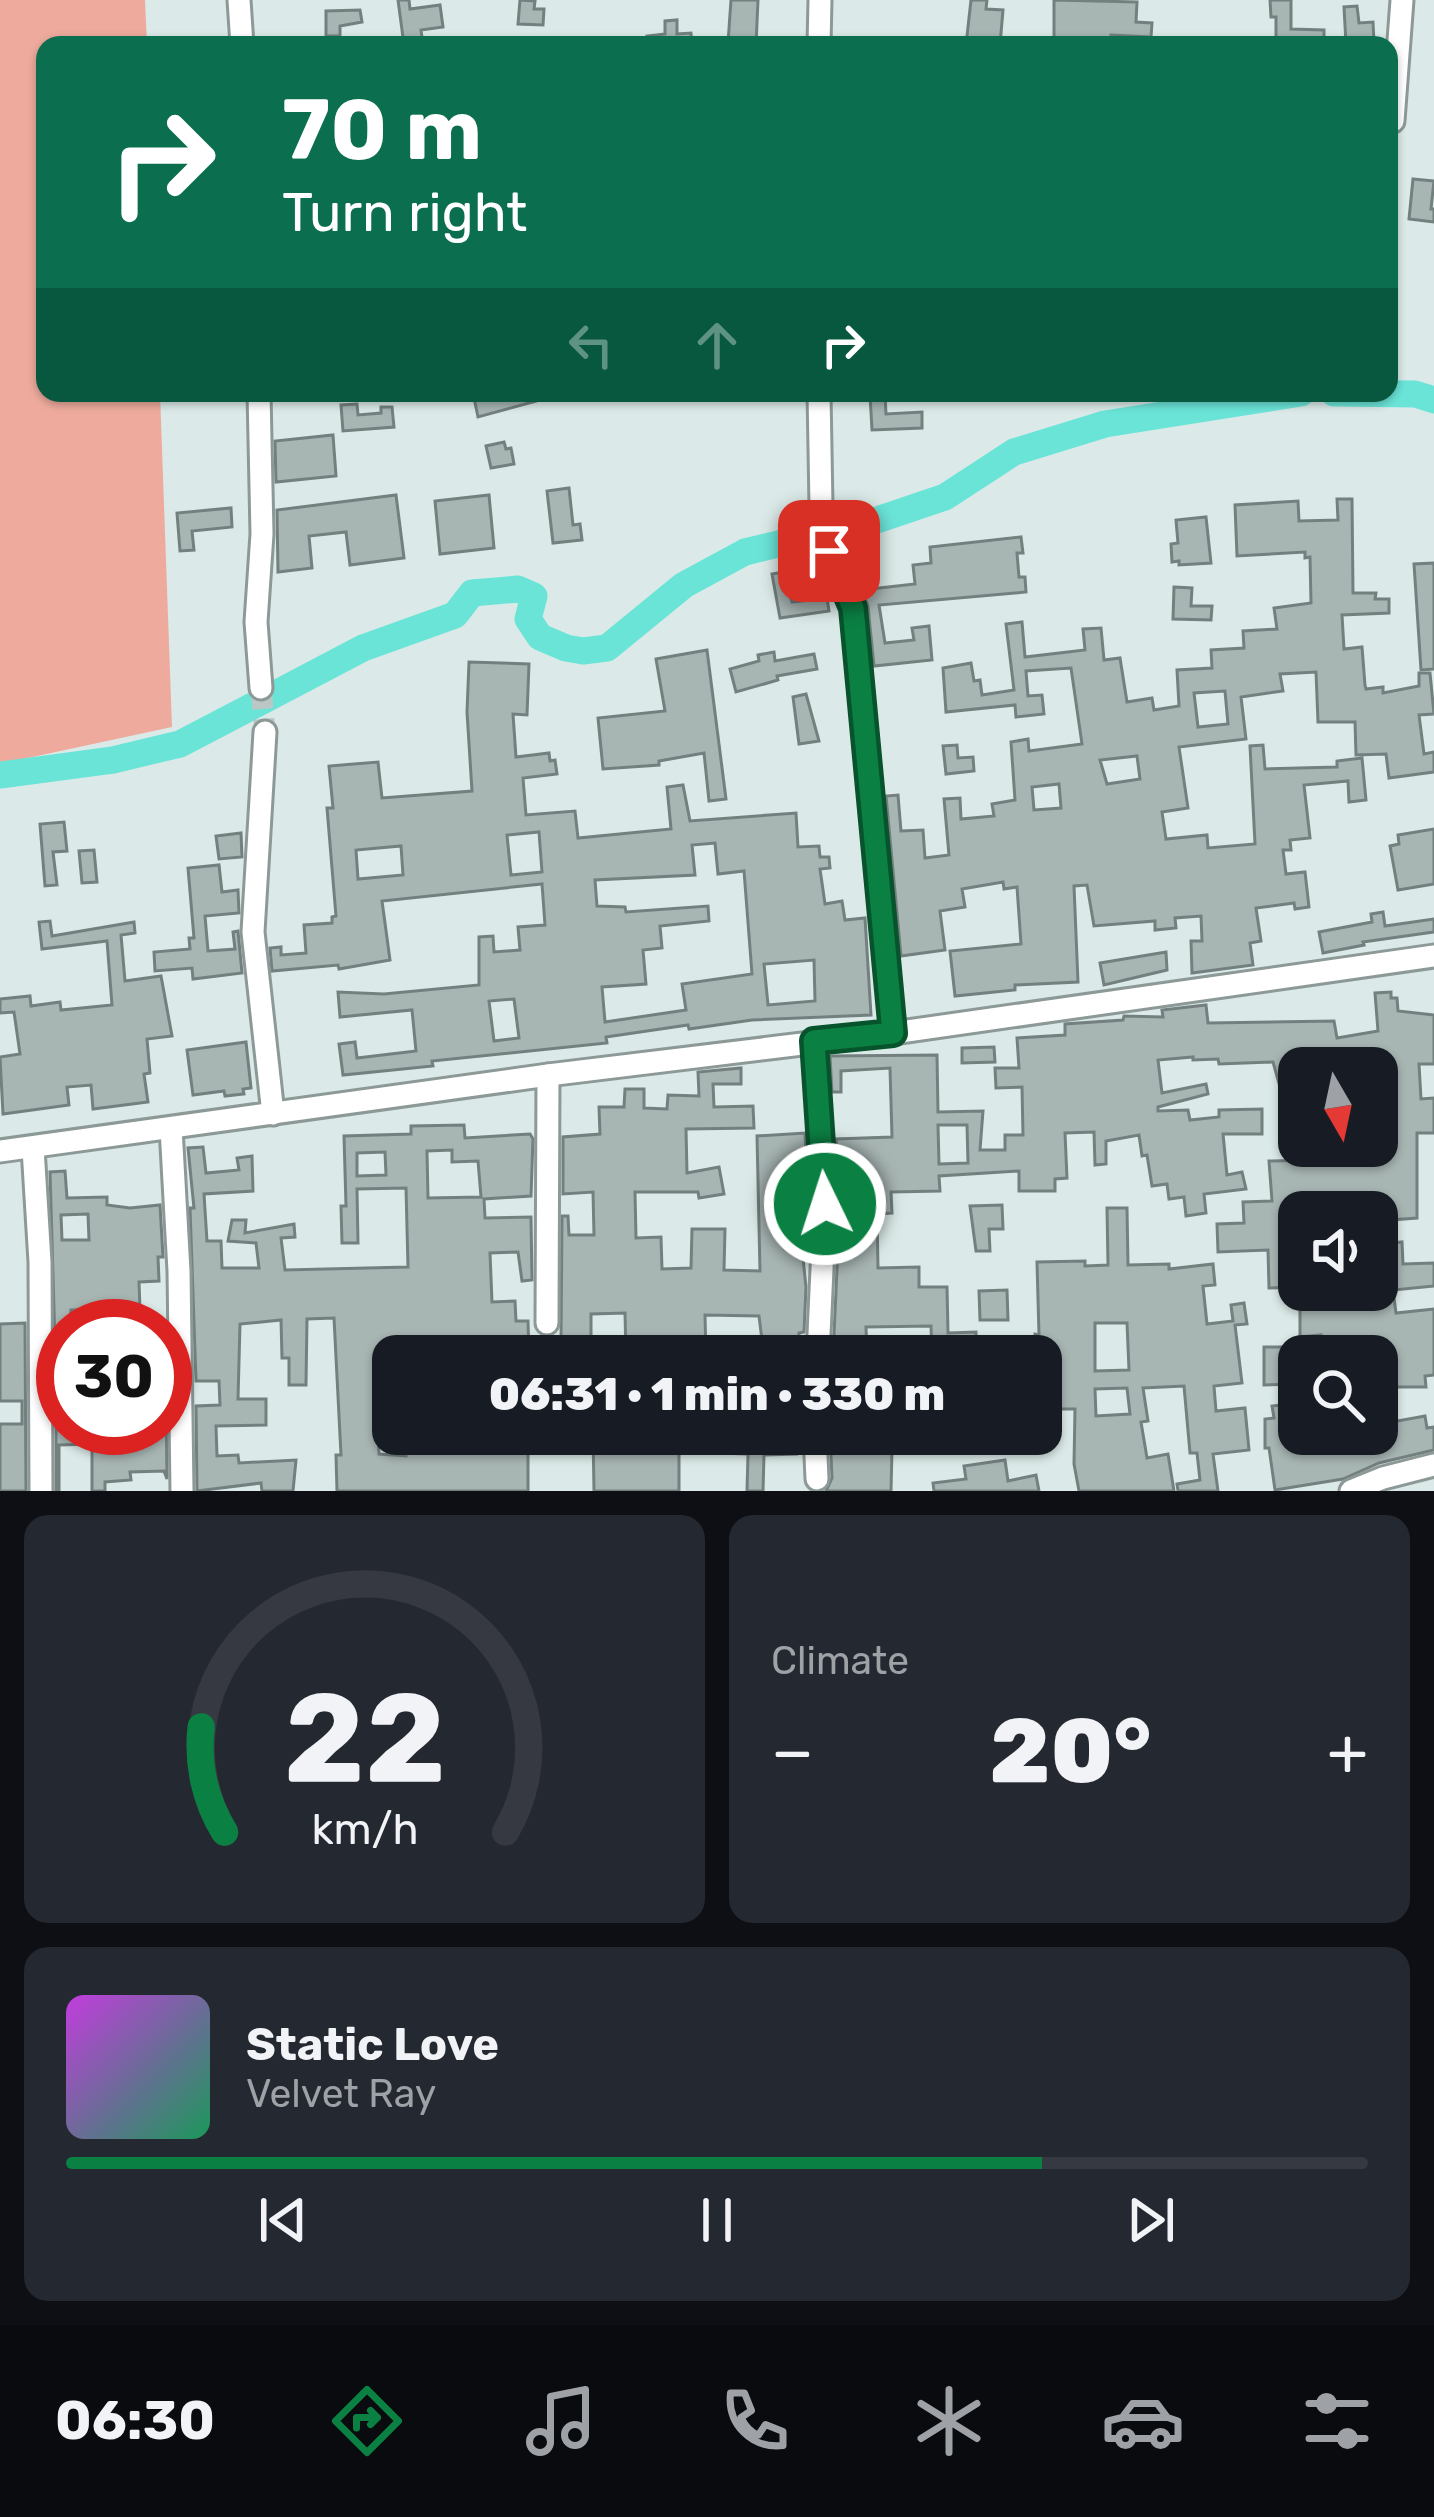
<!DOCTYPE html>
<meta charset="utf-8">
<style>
body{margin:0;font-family:Rubik,sans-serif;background:#242831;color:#f1f3f6;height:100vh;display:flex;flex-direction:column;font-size:45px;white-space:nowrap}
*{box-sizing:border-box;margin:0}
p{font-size:39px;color:#9ea1a6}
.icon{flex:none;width:66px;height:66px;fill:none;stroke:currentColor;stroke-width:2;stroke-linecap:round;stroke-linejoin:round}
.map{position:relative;height:1491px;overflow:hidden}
.panel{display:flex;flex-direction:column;gap:24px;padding:24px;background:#0d0f14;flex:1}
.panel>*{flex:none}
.hud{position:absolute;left:36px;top:36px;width:1362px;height:366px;border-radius:24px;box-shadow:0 3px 9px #0004;background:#0b6e4f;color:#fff;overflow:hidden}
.needle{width:78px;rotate:171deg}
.controls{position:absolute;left:1278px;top:1047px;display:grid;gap:24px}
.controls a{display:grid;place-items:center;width:120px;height:120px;border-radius:24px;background:#171b24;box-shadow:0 3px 9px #0004;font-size:60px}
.speed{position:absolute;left:36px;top:1299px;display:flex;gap:24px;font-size:60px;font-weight:700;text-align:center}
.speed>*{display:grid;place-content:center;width:156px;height:156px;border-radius:50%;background:#171b24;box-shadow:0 3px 9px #0004;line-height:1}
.speed .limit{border:18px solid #d22;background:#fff;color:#111}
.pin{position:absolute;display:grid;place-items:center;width:102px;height:102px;color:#fff;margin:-51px;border-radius:24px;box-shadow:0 6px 18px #0006}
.me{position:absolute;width:132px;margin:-66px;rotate:356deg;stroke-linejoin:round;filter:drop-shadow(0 0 9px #0008)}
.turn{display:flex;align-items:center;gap:42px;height:252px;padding:0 48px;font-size:54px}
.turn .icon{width:156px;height:156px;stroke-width:2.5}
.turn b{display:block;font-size:84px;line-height:102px}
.lanes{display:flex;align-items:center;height:114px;padding:0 48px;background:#0003;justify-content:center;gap:60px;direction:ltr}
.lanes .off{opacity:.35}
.big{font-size:90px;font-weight:800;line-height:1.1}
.panel .card{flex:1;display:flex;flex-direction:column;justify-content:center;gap:18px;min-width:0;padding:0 42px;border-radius:24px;background:#242831}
.panel .dial{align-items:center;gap:0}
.dial svg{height:312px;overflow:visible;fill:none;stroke:#363941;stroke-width:7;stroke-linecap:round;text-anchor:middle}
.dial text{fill:#f1f3f6;stroke:none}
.song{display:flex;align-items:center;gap:36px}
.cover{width:144px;height:144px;border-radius:18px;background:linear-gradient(135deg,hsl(290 70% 55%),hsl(150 70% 35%))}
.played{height:12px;border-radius:6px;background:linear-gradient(90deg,#0b8043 75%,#363941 75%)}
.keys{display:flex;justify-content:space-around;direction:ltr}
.heat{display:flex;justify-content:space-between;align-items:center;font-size:66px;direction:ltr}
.panel .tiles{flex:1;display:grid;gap:24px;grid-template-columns:1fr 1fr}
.card:last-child{grid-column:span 2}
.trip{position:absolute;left:372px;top:1335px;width:690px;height:120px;border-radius:24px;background:#171b24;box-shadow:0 3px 9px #0004;font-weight:800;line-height:120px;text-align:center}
.menu{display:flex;height:192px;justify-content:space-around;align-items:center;background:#090b0e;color:#9ea1a6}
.menu .icon{width:84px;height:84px}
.menu .on{color:#0b8043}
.menu b{font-size:54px;color:#f1f3f6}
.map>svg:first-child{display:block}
.green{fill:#eeab9d}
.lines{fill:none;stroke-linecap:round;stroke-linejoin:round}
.river{stroke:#6be4d8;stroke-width:27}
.building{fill:#a7b5b3;stroke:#73807f;stroke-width:3;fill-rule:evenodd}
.minor-tunnel{stroke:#bac7c5;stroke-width:21;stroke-dasharray:21 10;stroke-linecap:butt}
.minor-casing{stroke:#8c9997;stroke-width:27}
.minor{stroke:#fff;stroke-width:21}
.route-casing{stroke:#07532c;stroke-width:30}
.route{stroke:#0b8043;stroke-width:21}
</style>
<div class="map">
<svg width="1434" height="1491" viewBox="0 0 1434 1491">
<rect width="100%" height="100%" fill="#dbeae8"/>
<polygon class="green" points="0,0 145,0 147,45 45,45 45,393 160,393 172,727 0,764"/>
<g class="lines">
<g class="river">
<polyline points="1334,393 1415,394 1434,400"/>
<polyline points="0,775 113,760 180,744 363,648 455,615 472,593 518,589 534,596 528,619 540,637 566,648 583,651 607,648 684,585 745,552 874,521 945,497 1014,452 1105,424 1301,393"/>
</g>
</g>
<g class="building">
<polygon points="398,0 409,0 410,9 440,5 443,27 421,30 423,45 404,45"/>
<polygon points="520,0 535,1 534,9 544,9 543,25 518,24"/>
<polygon points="731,0 758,0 756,45 728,43"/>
<polygon points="971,0 987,0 986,9 1003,10 1000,45 966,45"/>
<polygon points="1054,0 1137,2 1136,22 1152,23 1151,37 1111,35 1110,45 1054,45"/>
<polygon points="1270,0 1291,0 1291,29 1324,30 1324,45 1276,43 1276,17 1271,17"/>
<polygon points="1357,6 1359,23 1373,22 1374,42 1346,44 1344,7"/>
<polygon points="360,10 362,22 340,26 340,36 326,36 326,11"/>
<polygon points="677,20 677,34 691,33 692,45 648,45 647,36 665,34 665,21"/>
<polygon points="1413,179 1434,181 1431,209 1434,209 1434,222 1409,219"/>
<polygon points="473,393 543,393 544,399 478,417"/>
<polygon points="885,394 886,414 922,412 922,428 872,430 870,395"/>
<polygon points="357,404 358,415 381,413 381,407 392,407 394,427 343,431 341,405"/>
<polygon points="333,435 336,476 276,482 275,441"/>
<polygon points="504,442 506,449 511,448 514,464 491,468 486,446"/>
<polygon points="569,488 573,525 580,524 582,540 553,543 547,491"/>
<polygon points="396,495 404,558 350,565 346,532 309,536 312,568 278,572 277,510"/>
<polygon points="489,495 494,548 440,554 435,501"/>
<path d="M1337,499H1352L1353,593H1376L1375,599H1389V613L1342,615L1344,649L1362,647L1365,685L1366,689L1383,687V693L1419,686V673H1430L1434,714L1419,715L1424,754L1434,752V772L1389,778L1386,754L1356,755L1355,722H1318L1316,672L1280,674L1283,691L1241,697L1246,739L1179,747L1188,808L1162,812L1166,839L1207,835L1208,848L1255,844L1250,746L1263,745L1265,769L1337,767V761L1362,758L1366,800L1349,802L1348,781L1304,785L1310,838L1290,840L1291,850H1283L1286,874L1305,872L1309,907L1295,909L1294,903L1256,908L1261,941L1250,943L1253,965L1192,973L1191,941H1202L1201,916L1175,918L1176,928L1155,930V921L1094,926L1087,885L1074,886L1078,982L1015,985V990L955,996L950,951L1021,944L1017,887L1004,889L1003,882L962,889L965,907L940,911L945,950L901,956L886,796L898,795L901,831L923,830L925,858L949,855L944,799L960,798L961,819L994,816L992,804L1015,800L1011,742L1028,739L1029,751L1082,744L1071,668L1026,671L1028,696L1042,695L1044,714L1016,717L1015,705L946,712L943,668L971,663L974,681L980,680L982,695L1014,690L1006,624L1022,622L1025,657L1085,650L1083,629L1101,628L1104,660L1120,658L1127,702L1152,698L1154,710L1179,706L1177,670L1212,668L1211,650L1244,648L1243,631L1277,629L1274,608L1311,603L1310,557L1305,558V552L1237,556L1235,505L1298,501L1299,521L1338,520ZM1225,691L1228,724L1198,727L1194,693ZM1137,756L1140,779L1107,784L1100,760ZM1059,784L1061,808L1034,810L1032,787Z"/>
<polygon points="231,508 232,527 192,531 194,550 180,551 177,513"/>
<polygon points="1206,517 1211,563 1179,565 1179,561 1172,562 1171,544 1178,543 1176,520"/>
<polygon points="1021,537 1023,553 1017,553 1019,577 1025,577 1026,592 879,605 885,643 914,640 912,628 929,626 932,660 874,666 868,606 857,579 869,578 870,589 915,584 913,565 931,563 930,547"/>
<polygon points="1434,563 1434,669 1421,670 1414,564"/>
<polygon points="784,572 792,602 827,598 829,611 780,618 772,574"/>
<polygon points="1174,587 1192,588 1191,606 1212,606 1211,620 1173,619"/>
<polygon points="707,650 726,799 709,801 704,753 659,761 659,765 603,769 598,718 665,711 656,659"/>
<polygon points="774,652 775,661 814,654 817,669 777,676 778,680 736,692 730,669 759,661 758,655"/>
<path d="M469,662L529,664L527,715L513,714L516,757L549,753L550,761L555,760L557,774L523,778L526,815L575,811L578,838L671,829L667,787L683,785L690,821L796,813L798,847L819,846L820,857H829L830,868L820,869L825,904L842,901L845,920L865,918L871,1015L752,1020L689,1029L688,1025L606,1037L607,1043L432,1061L433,1066L343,1075L339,1044L355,1042L357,1058L416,1051L412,1010L340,1017L338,992L384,994L479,985V937L493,936L494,952L520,950L518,927L545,925L542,884L382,901L390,960L339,969L338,965L272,971L270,948L281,947V955L306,953L304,925L332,923V917L336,916L327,808H333L329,766L378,762L382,798L472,791L467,712ZM539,832L542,872L511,875L507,835ZM715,843L718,874L744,871L752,974L682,984L686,1010L605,1022L602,987L646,984L643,950L662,948L660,926L709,921L708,906L626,912L625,907L597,906L595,880L695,875L692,845ZM401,846L403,875L358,879L356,850ZM814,960L815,1001L768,1005L764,964ZM514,999L519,1038L494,1041L489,1001Z"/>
<polygon points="806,694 819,741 799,744 793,697"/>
<polygon points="957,745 958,758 973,757 974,771 946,774 943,746"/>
<polygon points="64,822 67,851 53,852 57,885 45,886 40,824"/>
<polygon points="1434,829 1434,884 1398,890 1390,846 1399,844 1398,835"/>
<polygon points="241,833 242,857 219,859 216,836"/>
<polygon points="94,850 97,882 82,883 79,851"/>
<polygon points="219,865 222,892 238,890 239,913 205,916 208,951 235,949 233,932 238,931 242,973 193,979 192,968 155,971 154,952 190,949 189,938 194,938 188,868"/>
<polygon points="1383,912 1385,926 1434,919 1434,932 1363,942 1364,945 1323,953 1319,932 1372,922 1371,914"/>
<polygon points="50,921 52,936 134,922 135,933 121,935 125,981 161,976 172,1036 147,1039 150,1073 144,1074 148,1102 93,1109 91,1085 67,1087 69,1105 3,1114 0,1057 20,1054 14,1012 0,1013 0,999 30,996 31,1006 60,1002 61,1010 112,1005 107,941 42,949 39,922"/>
<polygon points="1166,952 1167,970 1104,985 1100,963"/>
<path d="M1391,992V998H1397L1398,1011L1434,1015V1064H1419L1421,1099L1434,1098V1133H1417V1218L1391,1220L1392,1243L1402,1242L1403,1264L1434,1263V1286L1393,1290L1396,1313L1434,1309V1375L1425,1376L1426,1387H1383V1381L1377,1382V1356H1323L1321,1335L1300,1337V1290H1342V1298L1377,1292V1212H1299V1287L1269,1288L1268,1250L1218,1252L1217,1224L1244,1223L1243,1202L1272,1201L1269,1161L1321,1160L1320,1146H1377V1062L1365,1060L1325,1067L1299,1064V1084L1280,1087L1273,1062L1219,1064L1218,1059L1193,1060V1057L1158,1060L1162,1093L1206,1084L1208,1094L1158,1107V1111L1188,1110L1190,1120L1219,1117V1110L1262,1109V1134H1223L1227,1175L1242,1172L1246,1189L1204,1194L1206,1213L1186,1216L1184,1197L1169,1199L1167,1184L1152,1186L1147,1155L1142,1156L1139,1135L1106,1141V1164L1095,1165L1094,1132L1065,1133L1067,1178L1055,1179V1191H1019V1171L939,1176L940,1191L891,1192L892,1213L877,1214L878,1268L919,1267V1287H947L948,1333L976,1332V1356H932L931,1326L866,1327L867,1356H833L840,1204L836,1139L892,1137L890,1068L841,1071V1092H832L830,1056L937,1055L938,1112L983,1111L980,1150H1005V1135H1023L1022,1087L996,1088L995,1068H1019L1017,1038L1065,1035V1024L1123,1020L1124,1016L1163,1017L1162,1010L1206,1005L1208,1023L1334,1021L1337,1038L1378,1031L1375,993ZM938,1125H967L968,1163L939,1164Z"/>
<polygon points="246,1042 251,1088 243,1089 244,1094 225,1096 224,1091 193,1095 187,1050"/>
<polygon points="994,1047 995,1062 962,1063 962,1048"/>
<polygon points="741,1068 741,1084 713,1084 714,1107 753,1106 754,1128 686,1129 687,1173 719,1167 724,1194 699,1198 698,1192 635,1192 636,1238 661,1237 662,1269 691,1268 692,1229 725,1229 724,1270 760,1271 757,1136 805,1133 809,1236 807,1257 803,1258 806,1287 804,1332 799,1333 800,1356 745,1356 744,1341 762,1340 759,1316 705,1315 706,1356 626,1356 625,1313 591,1314 591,1344 561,1344 562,1216 568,1216 569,1235 594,1235 593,1192 563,1194 563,1137 600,1134 599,1107 624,1107 625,1089 644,1089 644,1108 667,1109 668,1095 699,1096 698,1072"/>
<path d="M464,1125L465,1138L530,1134L533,1139L531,1196L484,1199L485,1218L531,1217L532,1280L522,1281L518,1252L490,1253L492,1302L515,1301L516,1321H528L529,1356H444V1345L421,1346V1356H393V1382L384,1383L385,1389L376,1390L379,1454L406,1456V1434H528V1491H337L336,1455H341L334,1318L307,1319L306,1385H289V1358H282L281,1320L240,1324L238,1399H266V1425L216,1426L217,1456L238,1455L239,1463L296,1460L293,1491H262L261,1483L197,1491L196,1406L220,1405L219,1381H196L190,1208H194L188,1148L203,1147L206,1173L239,1170L237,1158L252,1156L253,1191L204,1194L207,1241H221L222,1268H259L256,1243L228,1241L232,1220H246L245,1233L294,1224L295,1237L281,1238L285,1270L408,1267L406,1188L357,1189L358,1243H342L341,1206H346L344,1136L411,1134V1126ZM452,1150V1162L478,1161L481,1197L428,1198L427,1151ZM385,1152L386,1175L357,1176V1153Z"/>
<path d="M65,1171L67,1198L107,1197V1205L130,1208L160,1205L163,1257H158L159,1281L139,1282L140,1309L71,1310L70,1326H63V1378H56L50,1172ZM88,1214L89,1240H62L61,1215Z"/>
<polygon points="1002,1205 1003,1229 989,1229 990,1251 976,1251 970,1206"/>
<path d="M1107,1208H1127L1128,1265L1169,1264V1269L1213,1264L1215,1285L1203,1286L1207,1324L1233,1321L1231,1305L1244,1303L1247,1324L1235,1325L1242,1383L1214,1386L1216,1411L1245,1408L1249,1450L1213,1454L1218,1491H1178L1177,1484L1200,1480L1197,1453H1190L1184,1386L1143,1388L1148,1421L1141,1422L1147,1458L1168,1454L1174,1491H1079L1074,1464L1075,1409H1041V1356H1032L1035,1334L1039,1335L1037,1262L1085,1261V1266L1108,1265ZM1095,1323H1127L1129,1370L1095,1371ZM1127,1388L1130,1414L1096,1416L1095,1389Z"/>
<polygon points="1007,1290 1008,1320 980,1320 979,1291"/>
<polygon points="25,1323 26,1491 0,1491 0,1424 22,1424 22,1401 0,1401 0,1324"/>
<polygon points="1264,1347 1283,1347 1283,1367 1299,1367 1299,1384 1264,1385"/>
<polygon points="56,1402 63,1402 63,1428 165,1428 166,1407 167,1479 164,1471 130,1472 131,1480 105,1482 105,1491 92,1491 92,1444 59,1445 59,1491 56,1491"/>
<polygon points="1299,1403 1299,1434 1315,1434 1316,1438 1377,1434 1377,1425 1381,1424 1378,1405 1389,1403 1392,1422 1425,1416 1427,1428 1434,1427 1434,1450 1379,1463 1343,1479 1275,1490 1269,1448 1265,1448 1265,1419 1274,1418 1272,1406"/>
<polygon points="593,1434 664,1434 664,1452 679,1452 679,1491 594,1491"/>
<polygon points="689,1434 790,1434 790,1439 799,1439 799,1451 797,1454 764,1455 763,1491 747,1491 748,1454 689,1452"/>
<polygon points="830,1434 835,1437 948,1434 948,1449 892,1450 891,1491 826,1491 832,1478"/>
<polygon points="1005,1460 1008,1481 1036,1475 1039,1491 934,1491 933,1483 966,1479 964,1466"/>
</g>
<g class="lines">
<polyline class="minor-tunnel" points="261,688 265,732"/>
<defs>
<g id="minor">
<polyline points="239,0 242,45"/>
<polyline points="819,45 820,0"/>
<polyline points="1393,121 1402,0"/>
<polyline points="259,393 262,534 256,622 261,688"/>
<polyline points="819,393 821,506"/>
<polyline points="829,551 853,608 893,1033"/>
<polyline points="265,732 253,932 273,1114"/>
<polyline points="814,1041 825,1204 818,1356"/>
<polyline points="171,1128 179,1271 182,1491"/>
<polyline points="33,1148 40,1262 41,1491"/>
<polyline points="0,1151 548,1075 893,1033 1434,956"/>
<polyline points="547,1323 548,1075"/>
<polyline points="815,1434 817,1479"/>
<polyline points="1351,1491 1383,1478 1434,1465"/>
</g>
</defs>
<use href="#minor" class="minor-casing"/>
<use href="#minor" class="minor"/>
</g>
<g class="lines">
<defs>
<polyline id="route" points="825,1204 814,1041 893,1033 853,608 829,551"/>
</defs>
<use href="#route" class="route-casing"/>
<use href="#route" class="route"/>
</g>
</svg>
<div class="controls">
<a><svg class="needle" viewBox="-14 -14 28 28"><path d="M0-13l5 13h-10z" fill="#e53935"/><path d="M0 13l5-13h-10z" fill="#9ea1a6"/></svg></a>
<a><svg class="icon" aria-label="sound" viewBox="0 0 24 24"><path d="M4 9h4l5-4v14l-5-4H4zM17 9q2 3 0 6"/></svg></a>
<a><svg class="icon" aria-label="search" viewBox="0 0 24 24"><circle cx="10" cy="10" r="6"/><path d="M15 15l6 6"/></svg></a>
</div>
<div class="speed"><div class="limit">30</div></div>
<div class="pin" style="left:829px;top:551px;background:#d93025"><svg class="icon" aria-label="arrive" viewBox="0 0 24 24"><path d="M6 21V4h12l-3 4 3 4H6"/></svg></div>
<svg class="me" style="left:825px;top:1204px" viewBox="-20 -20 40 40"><circle r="17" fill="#0b8043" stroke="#fff" stroke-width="3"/><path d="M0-11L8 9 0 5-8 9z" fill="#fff"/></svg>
<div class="trip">06:31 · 1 min · 330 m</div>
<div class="hud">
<div class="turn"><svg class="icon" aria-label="right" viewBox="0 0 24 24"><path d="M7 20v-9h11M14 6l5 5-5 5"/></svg><div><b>70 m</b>Turn right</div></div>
<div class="lanes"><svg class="icon off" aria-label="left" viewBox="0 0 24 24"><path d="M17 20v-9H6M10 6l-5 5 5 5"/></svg><svg class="icon off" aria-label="ahead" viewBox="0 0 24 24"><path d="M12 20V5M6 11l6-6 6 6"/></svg><svg class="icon" aria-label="right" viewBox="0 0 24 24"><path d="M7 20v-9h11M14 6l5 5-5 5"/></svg></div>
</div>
</div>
<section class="panel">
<div class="tiles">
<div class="card dial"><svg viewBox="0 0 100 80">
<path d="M14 69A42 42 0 1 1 86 69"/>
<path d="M14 69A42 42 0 0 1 8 42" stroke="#0b8043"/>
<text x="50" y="56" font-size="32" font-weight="700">22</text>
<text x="50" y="72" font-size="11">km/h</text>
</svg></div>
<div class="card"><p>Climate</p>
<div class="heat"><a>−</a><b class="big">20°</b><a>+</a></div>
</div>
<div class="card">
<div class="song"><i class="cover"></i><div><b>Static Love</b><p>Velvet Ray</p></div></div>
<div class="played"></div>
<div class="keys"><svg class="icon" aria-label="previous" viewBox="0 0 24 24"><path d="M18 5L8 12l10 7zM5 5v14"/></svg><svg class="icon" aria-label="pause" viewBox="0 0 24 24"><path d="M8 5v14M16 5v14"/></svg><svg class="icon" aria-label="next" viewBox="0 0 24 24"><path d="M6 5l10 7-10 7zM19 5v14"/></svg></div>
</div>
</div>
</section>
<nav class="menu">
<b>06:30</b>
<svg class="icon on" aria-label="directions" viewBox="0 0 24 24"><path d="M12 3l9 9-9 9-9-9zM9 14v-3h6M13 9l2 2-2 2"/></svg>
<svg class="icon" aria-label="music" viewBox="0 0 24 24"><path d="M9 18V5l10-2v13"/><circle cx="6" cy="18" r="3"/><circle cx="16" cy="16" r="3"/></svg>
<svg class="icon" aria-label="phone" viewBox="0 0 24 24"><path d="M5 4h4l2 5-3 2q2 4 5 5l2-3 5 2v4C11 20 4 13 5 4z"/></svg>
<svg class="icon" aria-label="climate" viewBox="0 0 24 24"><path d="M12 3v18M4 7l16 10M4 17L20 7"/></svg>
<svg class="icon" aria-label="car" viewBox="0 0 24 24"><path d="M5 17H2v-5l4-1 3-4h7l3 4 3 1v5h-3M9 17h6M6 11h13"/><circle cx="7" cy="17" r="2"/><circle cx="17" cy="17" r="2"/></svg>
<svg class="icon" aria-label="filters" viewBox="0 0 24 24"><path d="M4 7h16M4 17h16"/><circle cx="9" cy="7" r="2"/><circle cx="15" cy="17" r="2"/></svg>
</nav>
